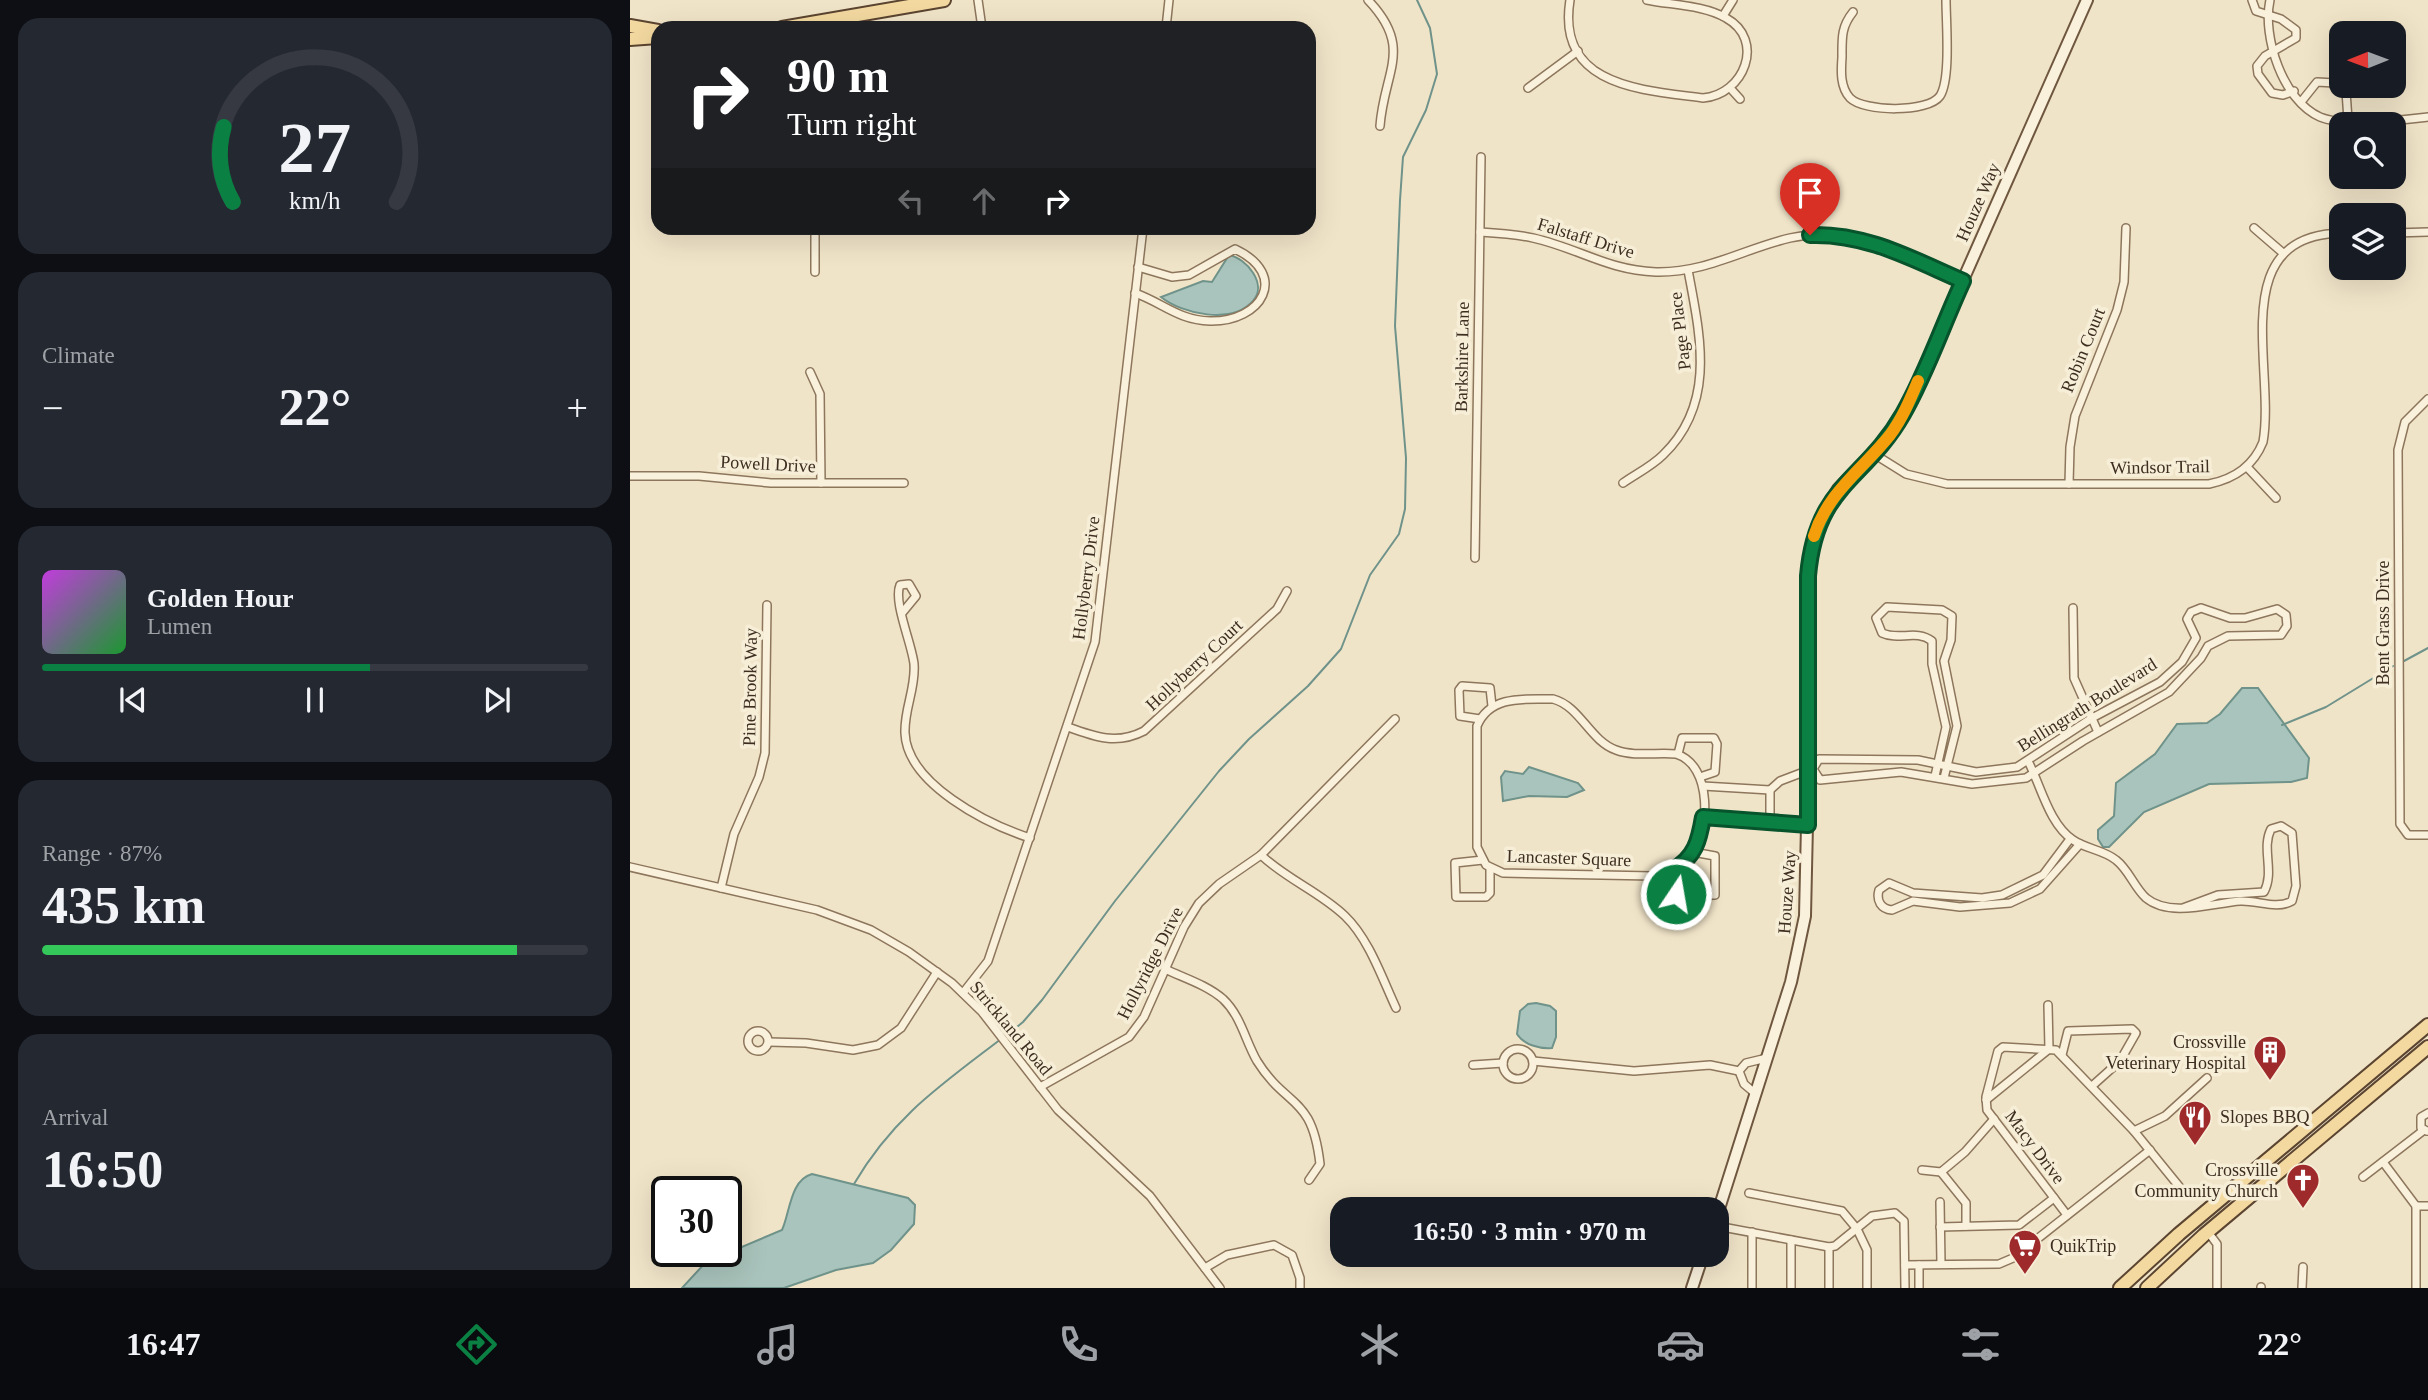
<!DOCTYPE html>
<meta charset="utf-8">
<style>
body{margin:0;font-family:"Times New Roman",serif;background:#242831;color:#f1f3f6;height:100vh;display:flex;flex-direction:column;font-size:26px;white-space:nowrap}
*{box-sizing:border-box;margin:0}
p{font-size:23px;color:#9ea1a6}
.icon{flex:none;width:38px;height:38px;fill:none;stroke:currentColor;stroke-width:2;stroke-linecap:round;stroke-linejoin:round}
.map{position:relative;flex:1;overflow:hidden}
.sheet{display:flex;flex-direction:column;gap:18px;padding:18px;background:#0d0f14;width:630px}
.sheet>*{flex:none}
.top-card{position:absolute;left:21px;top:21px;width:665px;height:214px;border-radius:21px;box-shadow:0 7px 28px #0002;background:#202124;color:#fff;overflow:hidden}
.needle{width:46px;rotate:269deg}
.fabs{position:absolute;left:1699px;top:21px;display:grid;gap:14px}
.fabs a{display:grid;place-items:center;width:77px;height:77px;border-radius:14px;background:#171b24;box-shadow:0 7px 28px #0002;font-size:35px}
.speed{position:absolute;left:21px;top:1176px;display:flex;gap:14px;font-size:35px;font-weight:700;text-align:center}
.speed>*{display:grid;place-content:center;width:91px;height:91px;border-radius:50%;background:#171b24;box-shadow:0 7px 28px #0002;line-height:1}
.speed .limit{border:4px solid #111;border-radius:10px;background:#fff;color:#111}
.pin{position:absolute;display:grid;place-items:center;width:60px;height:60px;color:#fff;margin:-72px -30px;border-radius:50% 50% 50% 0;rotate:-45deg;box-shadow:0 0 7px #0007}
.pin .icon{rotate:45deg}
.me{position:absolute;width:77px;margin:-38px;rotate:12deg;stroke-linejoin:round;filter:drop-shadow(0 0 5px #0008)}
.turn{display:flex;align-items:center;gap:24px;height:147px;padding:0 21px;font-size:32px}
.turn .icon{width:91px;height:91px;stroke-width:2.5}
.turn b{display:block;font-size:49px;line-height:60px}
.lanes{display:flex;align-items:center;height:66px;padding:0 21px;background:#0003;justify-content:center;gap:35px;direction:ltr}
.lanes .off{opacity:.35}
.big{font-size:52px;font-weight:600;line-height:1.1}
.sheet .card{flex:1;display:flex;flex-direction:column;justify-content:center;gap:10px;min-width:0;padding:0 24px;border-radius:21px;background:#242831}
.sheet .dial{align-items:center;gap:0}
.dial svg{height:182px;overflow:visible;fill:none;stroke:#363941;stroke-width:7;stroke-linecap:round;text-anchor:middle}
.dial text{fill:#f1f3f6;stroke:none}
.song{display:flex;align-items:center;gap:21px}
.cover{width:84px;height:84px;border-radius:10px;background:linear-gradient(135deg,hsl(290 70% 55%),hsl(130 70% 35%))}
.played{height:7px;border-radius:4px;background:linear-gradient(90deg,#0b8043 60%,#363941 60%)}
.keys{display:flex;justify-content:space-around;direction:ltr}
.heat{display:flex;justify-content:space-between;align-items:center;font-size:38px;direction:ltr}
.charge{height:10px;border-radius:5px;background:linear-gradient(90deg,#34c759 87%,#363941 0)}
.trip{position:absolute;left:700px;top:1197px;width:399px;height:70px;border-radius:21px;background:#171b24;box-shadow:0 7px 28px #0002;font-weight:600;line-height:70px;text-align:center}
.tabs{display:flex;height:112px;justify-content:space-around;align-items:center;background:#090b0e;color:#9ea1a6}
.tabs .icon{width:49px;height:49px}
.tabs .active{color:#0b8043}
.tabs b{font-size:32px;color:#f1f3f6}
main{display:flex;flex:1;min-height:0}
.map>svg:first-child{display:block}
.water{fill:#a9c4bc;stroke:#6f938a;stroke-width:2}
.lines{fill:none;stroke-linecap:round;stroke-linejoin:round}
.stream{stroke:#6f938a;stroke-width:2}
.street-casing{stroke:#8d765c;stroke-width:10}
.secondary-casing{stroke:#6f573f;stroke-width:14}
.primary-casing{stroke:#5b4430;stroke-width:16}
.street{stroke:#faf1dc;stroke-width:7}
.secondary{stroke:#faf1dc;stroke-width:10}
.primary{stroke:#f3d9a0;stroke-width:12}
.route-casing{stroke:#07532c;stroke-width:18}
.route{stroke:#0b8043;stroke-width:12}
.slow{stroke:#f59e0b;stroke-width:12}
.labels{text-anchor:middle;stroke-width:7;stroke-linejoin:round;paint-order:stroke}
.street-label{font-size:18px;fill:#3d2e20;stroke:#f7eed8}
.poi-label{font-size:18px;fill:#3d2e20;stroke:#f7eed8;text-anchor:end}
</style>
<main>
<section class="sheet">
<div class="card dial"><svg viewBox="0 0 100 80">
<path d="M14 69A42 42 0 1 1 86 69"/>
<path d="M14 69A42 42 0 0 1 10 36" stroke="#0b8043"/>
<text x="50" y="56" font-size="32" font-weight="700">27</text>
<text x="50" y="72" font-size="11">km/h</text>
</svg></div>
<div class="card"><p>Climate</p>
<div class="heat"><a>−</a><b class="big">22°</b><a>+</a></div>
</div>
<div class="card">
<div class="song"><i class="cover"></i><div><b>Golden Hour</b><p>Lumen</p></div></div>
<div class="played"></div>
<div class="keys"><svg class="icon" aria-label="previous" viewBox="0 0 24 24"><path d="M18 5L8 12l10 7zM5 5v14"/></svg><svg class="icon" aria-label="pause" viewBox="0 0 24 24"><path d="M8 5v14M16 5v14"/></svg><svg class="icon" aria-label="next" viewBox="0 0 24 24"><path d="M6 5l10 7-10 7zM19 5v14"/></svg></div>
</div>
<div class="card"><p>Range · 87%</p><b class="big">435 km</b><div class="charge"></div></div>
<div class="card"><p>Arrival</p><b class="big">16:50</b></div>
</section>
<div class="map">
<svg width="1798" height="1288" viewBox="0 0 1798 1288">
<rect width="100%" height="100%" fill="#f0e4c8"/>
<g class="water">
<path d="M599,255C616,258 638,284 623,301C602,325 552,314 531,297L573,281L582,282Z"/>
<polygon points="1612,688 1628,688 1679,758 1677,778 1661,782 1579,784 1514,812 1479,847 1473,847 1468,839 1468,830 1484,816 1486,783 1525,754 1547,724 1577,723 1590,714"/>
<polygon points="899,767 948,783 954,790 937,797 899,796 873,801 871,777 875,771 893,774"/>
<path d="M906,1003L920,1006L926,1011V1037L922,1048C910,1049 894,1045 887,1034L890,1011L898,1004Z"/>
<path d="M182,1174L278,1198L285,1205L284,1224L261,1250L243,1263L206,1270L154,1288H52L76,1262L152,1230C160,1213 160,1180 182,1174Z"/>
</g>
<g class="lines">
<g class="stream">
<polyline points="1774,661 1798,648"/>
<polyline points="1652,725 1696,707 1763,666"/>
<polyline points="376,1036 393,1022 412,1000 485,901 589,771 619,739 678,686 711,649 740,575 769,534 775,509 776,458 765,326 770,200 773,157 796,110 807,74 800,28 787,0"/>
<path d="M224,1184C263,1117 311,1085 371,1039"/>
</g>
<defs>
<g id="street">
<polyline points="348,0 352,28"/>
<path d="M738,0C784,48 754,71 750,126"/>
<path d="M940,0C926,87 1013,90 1073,98C1114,95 1136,40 1096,18C1074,5 1041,5 1017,0"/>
<polyline points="1622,0 1626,11 1651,19 1666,30 1666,38 1635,56 1627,66 1628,74 1642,93 1653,95 1664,91"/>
<path d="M1640,0C1632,37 1653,101 1690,117C1714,127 1772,120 1798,117"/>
<path d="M1223,12C1211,27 1212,38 1212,57C1211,71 1210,87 1220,98C1234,112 1298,113 1310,96C1321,79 1316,22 1316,0"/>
<polyline points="1093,16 1103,0"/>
<polyline points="536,28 539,0"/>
<polyline points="898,88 948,51"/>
<polyline points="1101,89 1110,99"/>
<polyline points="1671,102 1687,82 1705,83 1716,91 1718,120"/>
<polyline points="185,228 185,272"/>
<polyline points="1624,228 1653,253"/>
<path d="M850,232C868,233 886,234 903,238C948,248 977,270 1026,272C1076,273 1113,249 1160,238C1222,224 1277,256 1333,281"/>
<polyline points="1764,233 1798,232"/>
<path d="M505,293C533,303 548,320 580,321C632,322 660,275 605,249L559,275L542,277L508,267"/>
<polyline points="180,372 190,394 191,483"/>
<polyline points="1798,399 1775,422 1768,450 1770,824 1778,835 1798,835"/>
<path d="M1244,454L1276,474L1317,484H1579C1604,479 1623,467 1633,442C1646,368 1594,235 1712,233"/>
<polyline points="1617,467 1646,498"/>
<polyline points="0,476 69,476 141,483 274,483"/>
<path d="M993,483C1006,474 1022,466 1033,455C1087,403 1070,335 1058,270"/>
<polyline points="1439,484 1440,447 1445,416 1487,310 1494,282 1496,228"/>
<polyline points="845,558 851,157"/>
<polyline points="1443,608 1444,678 1468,732"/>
<polygon points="1571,608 1600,618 1615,618 1647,609 1656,615 1657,626 1651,635 1598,636 1578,646 1571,658 1539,692 1453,741 1396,778 1342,784 1271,772 1190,780 1183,769 1189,759 1288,760 1346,772 1387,767 1462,718 1530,682 1552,662 1566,638 1557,619 1561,612"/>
<path d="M272,613L286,596L279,584L270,585C263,602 282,644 284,664C286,688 274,709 275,733C277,784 357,824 400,838"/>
<path d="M923,699C950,706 960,741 986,750C1004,757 1028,752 1046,754C1083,765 1080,832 1061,857C1051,869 1037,874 1022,876L873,873L856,865L847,847V726C860,695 894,699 923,699Z"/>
<polyline points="850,719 830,716 829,690 832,686 860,688 862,706"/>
<path d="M438,727C465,737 487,745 514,731L647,609L657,591"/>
<polyline points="1048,754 1052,738 1084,738 1087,744 1085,772 1070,777"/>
<path d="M1398,761C1411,786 1419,824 1443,840C1456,849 1474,850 1486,860C1499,870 1504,887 1516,898C1540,918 1583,903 1610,901C1627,900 1647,910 1662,901L1666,886L1662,833L1651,826L1641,829C1631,849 1645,871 1634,892L1588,895L1553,908"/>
<path d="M1305,776L1316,727L1302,664V641C1286,629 1269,641 1252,633L1246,618L1257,607L1312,610L1322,616L1321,640L1314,661L1327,726L1314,778"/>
<polyline points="1073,786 1140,790 1150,781 1179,770"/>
<polyline points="1140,790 1140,822"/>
<polyline points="1073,817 1178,825"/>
<path d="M1440,839L1413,875L1372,895L1352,898L1283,893L1259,883L1249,890C1246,901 1251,909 1262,910L1283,901L1330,907L1380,903L1410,889L1450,844"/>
<path d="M631,855C656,879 690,892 715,916C739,939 752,978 766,1008"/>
<polyline points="853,860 825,863 826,897 856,897 860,893 860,868"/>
<polyline points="0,867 187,910 241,930 279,952 322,983 352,1012 428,1110 520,1196 590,1288"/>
<polyline points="1043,870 1044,890 1049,896 1085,895 1085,856 1063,852"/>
<polyline points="91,888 104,834 129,777 135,753 137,605"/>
<path d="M535,969C554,978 577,985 593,999C611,1016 615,1040 627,1061C657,1109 682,1094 690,1164L679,1180"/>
<polyline points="333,993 358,961 465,642 513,228"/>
<circle cx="128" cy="1041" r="10"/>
<polyline points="139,1042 176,1043 223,1050 248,1045 271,1028 307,972"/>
<circle cx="888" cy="1064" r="15"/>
<polyline points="1432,1055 1438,1031 1502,1029 1506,1033 1490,1061 1462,1086"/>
<polyline points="903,1061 1004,1071 1080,1065 1109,1071"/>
<polyline points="843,1065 873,1063"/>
<polyline points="410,1087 499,1037 514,1017 554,927 569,903 589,884 631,855 765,719"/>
<polyline points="1126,1094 1114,1084 1109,1071 1116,1063 1137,1058"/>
<polyline points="1356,1100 1419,1049 1418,1005"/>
<polyline points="1504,1131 1535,1116 1577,1078"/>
<polyline points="1797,1131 1791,1128 1791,1117 1798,1113"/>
<polyline points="1753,1162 1786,1206 1786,1288"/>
<polyline points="1292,1170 1311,1172 1335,1152 1364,1119"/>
<polyline points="1311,1172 1336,1203 1336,1226"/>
<polyline points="1733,1177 1794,1130"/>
<polyline points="1119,1193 1212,1211 1227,1229 1237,1250 1237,1288"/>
<polyline points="1310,1202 1311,1264"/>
<polyline points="1786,1206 1798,1206"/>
<polyline points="1437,1215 1357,1110 1356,1097 1368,1051 1373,1047 1426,1050 1504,1131 1552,1190"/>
<polyline points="1087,1226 1199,1247 1205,1246 1242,1216 1265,1213 1274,1221 1275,1288"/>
<polyline points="1310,1227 1389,1225 1424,1198"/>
<polyline points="1122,1232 1122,1288"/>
<polyline points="1578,1232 1587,1244 1587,1288"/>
<polyline points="1275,1265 1369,1264 1383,1258 1520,1150"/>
<polyline points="1289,1265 1289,1288"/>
<polyline points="575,1268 597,1255 644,1245 662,1255 670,1278 670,1288"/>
<polyline points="1631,1287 1631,1288"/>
<polyline points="1161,1288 1161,1240"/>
<polyline points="1199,1288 1199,1247"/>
<polyline points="1672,1288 1673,1267"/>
</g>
<g id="secondary">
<polyline points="1087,1215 1161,982 1175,916 1180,688 1178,576 1183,542 1193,514 1208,489 1261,434 1275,411 1457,0"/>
<polyline points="1062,1288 1073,1255"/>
</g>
<g id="primary">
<polyline points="0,26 28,31"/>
<polyline points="152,28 314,0"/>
<polyline points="0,39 28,37"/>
<polyline points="1490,1288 1549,1234 1798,1025"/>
<polyline points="1517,1288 1574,1235 1798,1047"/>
</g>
</defs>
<use href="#street" class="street-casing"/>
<use href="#secondary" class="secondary-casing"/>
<use href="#primary" class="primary-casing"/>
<use href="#street" class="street"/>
<use href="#secondary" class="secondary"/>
<use href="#primary" class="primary"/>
</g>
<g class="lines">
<defs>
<path id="route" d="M1046,894L1043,870C1065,857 1069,841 1073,817L1178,825V576C1186,484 1234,482 1273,414C1297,372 1313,324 1333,281C1282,259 1236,233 1180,235"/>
</defs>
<use href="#route" class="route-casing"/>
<use href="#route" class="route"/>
<path class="slow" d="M1184,536C1198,492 1232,470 1260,435C1272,419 1280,400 1288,381"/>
</g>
<defs>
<symbol id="building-pin" viewBox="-11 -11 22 30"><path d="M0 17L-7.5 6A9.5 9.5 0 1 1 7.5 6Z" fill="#9e2a2b" stroke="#f7eed8"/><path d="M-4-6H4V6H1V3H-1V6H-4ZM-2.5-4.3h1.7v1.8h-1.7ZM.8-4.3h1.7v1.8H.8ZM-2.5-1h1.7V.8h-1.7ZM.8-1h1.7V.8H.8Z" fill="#fff"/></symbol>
<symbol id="restaurant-pin" viewBox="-11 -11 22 30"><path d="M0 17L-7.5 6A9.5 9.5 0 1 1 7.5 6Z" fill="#9e2a2b" stroke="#f7eed8"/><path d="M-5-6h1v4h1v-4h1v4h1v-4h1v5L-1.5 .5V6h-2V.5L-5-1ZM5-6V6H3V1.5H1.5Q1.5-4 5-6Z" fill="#fff"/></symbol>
<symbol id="church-pin" viewBox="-11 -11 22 30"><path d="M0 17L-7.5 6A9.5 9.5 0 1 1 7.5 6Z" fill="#9e2a2b" stroke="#f7eed8"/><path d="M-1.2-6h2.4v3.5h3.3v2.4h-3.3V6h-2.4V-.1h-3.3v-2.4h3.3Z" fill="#fff"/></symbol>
<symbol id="supermarket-pin" viewBox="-11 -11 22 30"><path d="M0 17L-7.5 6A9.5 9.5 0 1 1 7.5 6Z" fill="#9e2a2b" stroke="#f7eed8"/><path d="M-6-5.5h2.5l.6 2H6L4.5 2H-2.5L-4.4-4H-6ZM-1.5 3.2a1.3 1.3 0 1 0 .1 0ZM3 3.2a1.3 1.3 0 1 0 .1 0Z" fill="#fff"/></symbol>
</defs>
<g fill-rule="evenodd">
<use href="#building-pin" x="1621" y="1033" width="38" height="52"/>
<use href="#restaurant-pin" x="1546" y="1098" width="38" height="52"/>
<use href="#church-pin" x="1654" y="1161" width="38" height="52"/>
<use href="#supermarket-pin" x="1376" y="1227" width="38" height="52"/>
</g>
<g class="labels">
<g class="street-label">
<text transform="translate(1348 202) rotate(-66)" y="6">Houze Way</text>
<text transform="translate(956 238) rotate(17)" y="6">Falstaff Drive</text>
<text transform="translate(1050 331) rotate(-97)" y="6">Page Place</text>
<text transform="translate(1453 350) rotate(-68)" y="6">Robin Court</text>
<text transform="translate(832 357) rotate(-89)" y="6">Barkshire Lane</text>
<text transform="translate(138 464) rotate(3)" y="6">Powell Drive</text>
<text transform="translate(1530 467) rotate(-1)" y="6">Windsor Trail</text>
<text transform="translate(456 578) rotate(-83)" y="6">Hollyberry Drive</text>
<text transform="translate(1753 623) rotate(-90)" y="6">Bent Grass Drive</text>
<text transform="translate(564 665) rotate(-43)" y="6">Hollyberry Court</text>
<text transform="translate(120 687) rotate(-89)" y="6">Pine Brook Way</text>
<text transform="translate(1457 705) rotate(-32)" y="6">Bellingrath Boulevard</text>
<text transform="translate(939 858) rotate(2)" y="6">Lancaster Square</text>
<text transform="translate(1157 892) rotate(-86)" y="6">Houze Way</text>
<text transform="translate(520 963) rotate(-63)" y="6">Hollyridge Drive</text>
<text transform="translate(381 1028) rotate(50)" y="6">Strickland Road</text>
<text transform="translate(1405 1147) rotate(53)" y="6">Macy Drive</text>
</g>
<g class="poi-label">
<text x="1616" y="1048">Crossville<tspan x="1616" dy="21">Veterinary Hospital</tspan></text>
<text x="1590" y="1123" text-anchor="start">Slopes BBQ</text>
<text x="1648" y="1176">Crossville<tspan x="1648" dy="21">Community Church</tspan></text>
<text x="1420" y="1252" text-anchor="start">QuikTrip</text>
</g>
</g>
</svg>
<div class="fabs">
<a><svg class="needle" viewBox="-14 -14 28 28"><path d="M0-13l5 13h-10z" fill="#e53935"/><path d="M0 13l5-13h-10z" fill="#9ea1a6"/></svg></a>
<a><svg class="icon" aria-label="search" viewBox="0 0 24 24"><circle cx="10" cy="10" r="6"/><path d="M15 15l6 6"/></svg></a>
<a><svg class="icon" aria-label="layers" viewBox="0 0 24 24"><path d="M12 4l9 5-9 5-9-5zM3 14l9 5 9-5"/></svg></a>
</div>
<div class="speed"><div class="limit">30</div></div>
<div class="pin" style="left:1180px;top:235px;background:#d93025"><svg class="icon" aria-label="arrive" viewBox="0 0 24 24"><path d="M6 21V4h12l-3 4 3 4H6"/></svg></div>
<svg class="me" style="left:1046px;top:894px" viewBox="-20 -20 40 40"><circle r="17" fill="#0b8043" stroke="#fff" stroke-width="3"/><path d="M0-11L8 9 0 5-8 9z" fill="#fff"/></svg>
<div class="trip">16:50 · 3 min · 970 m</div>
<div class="top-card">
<div class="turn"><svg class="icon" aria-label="right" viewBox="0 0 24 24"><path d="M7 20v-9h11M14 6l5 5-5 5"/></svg><div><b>90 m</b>Turn right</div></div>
<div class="lanes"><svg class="icon off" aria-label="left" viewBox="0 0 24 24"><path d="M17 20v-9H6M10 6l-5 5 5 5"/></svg><svg class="icon off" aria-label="ahead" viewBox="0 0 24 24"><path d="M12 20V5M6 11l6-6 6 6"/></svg><svg class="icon" aria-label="right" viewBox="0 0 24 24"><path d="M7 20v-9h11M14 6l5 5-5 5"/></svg></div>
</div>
</div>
</main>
<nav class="tabs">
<b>16:47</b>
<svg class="icon active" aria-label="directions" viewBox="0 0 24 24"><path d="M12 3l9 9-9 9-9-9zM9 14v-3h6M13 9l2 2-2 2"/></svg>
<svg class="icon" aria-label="music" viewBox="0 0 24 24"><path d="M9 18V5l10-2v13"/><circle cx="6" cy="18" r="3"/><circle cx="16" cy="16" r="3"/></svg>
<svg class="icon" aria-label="phone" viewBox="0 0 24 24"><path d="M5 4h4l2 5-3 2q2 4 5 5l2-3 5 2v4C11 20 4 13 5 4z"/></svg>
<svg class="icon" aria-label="climate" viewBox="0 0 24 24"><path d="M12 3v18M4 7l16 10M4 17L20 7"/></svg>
<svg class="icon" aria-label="car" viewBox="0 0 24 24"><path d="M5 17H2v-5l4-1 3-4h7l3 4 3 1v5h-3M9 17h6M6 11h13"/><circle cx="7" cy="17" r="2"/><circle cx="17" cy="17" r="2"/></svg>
<svg class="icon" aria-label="filters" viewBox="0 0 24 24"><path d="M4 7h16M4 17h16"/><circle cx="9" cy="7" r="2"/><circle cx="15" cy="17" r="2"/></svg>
<b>22°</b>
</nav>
